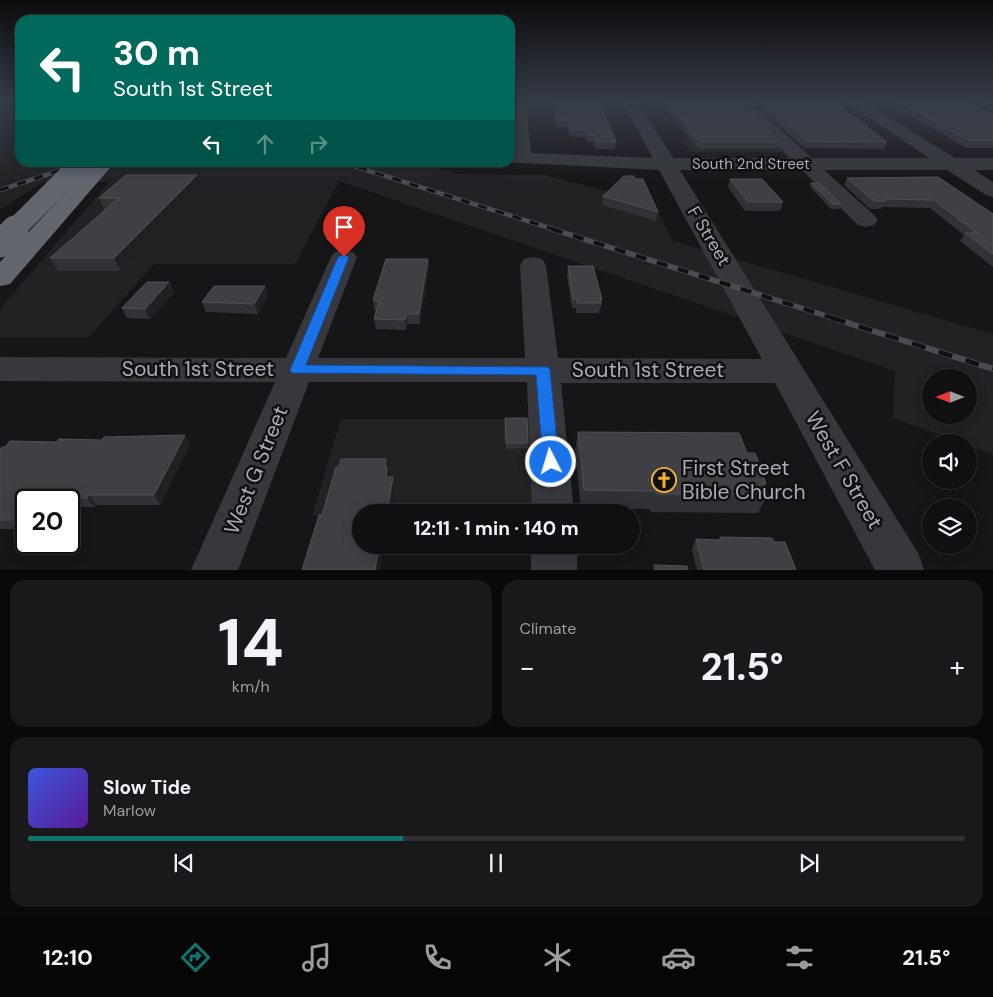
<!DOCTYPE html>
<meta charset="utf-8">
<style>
body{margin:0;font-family:"DM Sans",sans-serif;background:#19191b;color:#f1f3f6;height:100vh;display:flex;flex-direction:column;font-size:19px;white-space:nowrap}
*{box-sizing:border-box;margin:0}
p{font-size:16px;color:#9c9d9f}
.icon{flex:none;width:28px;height:28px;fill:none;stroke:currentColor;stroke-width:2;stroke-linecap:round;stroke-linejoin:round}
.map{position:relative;height:570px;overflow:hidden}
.sheet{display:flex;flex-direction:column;gap:10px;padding:10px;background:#09090a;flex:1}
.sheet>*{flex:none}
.banner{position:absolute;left:15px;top:15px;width:500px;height:152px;border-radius:15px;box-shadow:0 2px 12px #0003,0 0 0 1px #303032;background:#00695c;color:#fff;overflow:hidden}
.needle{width:32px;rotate:270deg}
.tools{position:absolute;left:922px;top:369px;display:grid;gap:10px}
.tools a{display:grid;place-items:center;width:55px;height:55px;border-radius:50%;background:#101012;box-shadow:0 2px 12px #0003,0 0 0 1px #303032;font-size:25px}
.speed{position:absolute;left:15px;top:489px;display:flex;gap:10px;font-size:25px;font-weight:700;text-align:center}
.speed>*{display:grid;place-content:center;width:65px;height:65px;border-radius:50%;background:#101012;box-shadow:0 2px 12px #0003,0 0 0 1px #303032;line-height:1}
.speed .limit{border:2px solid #111;border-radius:8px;background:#fff;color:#111}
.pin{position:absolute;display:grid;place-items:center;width:42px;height:42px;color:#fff;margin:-51px -21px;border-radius:50% 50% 50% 0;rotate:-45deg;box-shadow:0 0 5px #0007}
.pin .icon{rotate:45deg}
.me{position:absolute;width:55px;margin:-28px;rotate:355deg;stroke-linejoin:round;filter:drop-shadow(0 0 4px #0008)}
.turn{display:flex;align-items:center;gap:18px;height:105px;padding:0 15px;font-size:22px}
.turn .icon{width:65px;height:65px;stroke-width:2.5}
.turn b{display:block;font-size:35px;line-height:42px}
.lanes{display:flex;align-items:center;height:48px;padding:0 15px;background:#0003;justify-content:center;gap:25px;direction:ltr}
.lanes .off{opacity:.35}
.big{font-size:38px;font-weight:700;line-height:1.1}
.sheet .card{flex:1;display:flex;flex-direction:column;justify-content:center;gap:8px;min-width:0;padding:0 18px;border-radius:15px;background:#19191b}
.sheet .dial{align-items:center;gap:0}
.dial b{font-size:65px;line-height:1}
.song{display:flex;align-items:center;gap:15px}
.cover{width:60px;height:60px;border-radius:8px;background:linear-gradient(135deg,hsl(230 70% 55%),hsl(270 70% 35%))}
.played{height:5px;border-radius:2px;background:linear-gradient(90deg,#0f766e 40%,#303032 40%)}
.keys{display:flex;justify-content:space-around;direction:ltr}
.heat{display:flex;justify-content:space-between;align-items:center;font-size:28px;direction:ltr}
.sheet .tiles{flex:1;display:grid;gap:10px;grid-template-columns:1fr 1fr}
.card:last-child{grid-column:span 2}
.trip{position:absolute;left:352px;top:504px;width:288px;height:50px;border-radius:25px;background:#101012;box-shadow:0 2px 12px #0003,0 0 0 1px #303032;font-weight:700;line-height:50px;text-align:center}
.dock{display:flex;height:80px;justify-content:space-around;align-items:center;background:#060607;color:#9c9d9f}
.dock .icon{width:35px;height:35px}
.dock .current{color:#0f766e}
.dock b{font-size:22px;color:#f1f3f6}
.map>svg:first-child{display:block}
.built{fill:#222225;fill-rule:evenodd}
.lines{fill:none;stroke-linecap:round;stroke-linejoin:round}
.minor{fill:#37383d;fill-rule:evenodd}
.highway{fill:#63666e;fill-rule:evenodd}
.rail-far2-casing{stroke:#4a4c52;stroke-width:4.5}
.rail-far1-casing{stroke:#4a4c52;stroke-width:5.5}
.rail-casing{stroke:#4a4c52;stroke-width:6}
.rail-far2{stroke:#111113;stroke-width:3;stroke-dasharray:9;stroke-linecap:butt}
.rail-far1{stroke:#111113;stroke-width:4;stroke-dasharray:11;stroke-linecap:butt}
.rail{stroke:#111113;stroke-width:4.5;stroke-dasharray:14;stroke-linecap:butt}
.highway-bridge-far1{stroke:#63666e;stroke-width:21}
.highway-bridge{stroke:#63666e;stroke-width:27}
.wall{fill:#323236}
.shaded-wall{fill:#212124}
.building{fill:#3f3f44;stroke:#4f5156}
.route{fill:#1a73e8;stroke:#114b97}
.labels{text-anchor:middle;stroke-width:5;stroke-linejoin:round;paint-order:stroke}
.far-street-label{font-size:15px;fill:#a8adb8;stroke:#111113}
.street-label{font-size:18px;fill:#a8adb8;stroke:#111113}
.near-street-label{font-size:21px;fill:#a8adb8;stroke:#111113}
.near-poi-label{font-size:21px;fill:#a8adb8;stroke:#111113;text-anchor:start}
</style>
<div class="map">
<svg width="993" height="570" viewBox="0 0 993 570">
<rect width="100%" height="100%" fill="#161618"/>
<g class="built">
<path d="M0,102H20V162H419L457,174L546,175L655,205L673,241L993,334V455L969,446V442H960L893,418L895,371L339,181L295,264H154L89,337H0V309L109,182H43L0,210ZM931,378H969V415H931Z"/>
<polygon points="681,137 774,137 790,152 691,152"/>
<polygon points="341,419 537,419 542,512 361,512 361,516 312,516"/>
</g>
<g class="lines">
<g class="minor">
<polygon points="510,102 526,102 531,153 653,158 623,103 638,102 673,158 790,158 733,102 750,102 812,158 929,158 846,102 864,102 955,158 993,158 993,170 974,170 993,182 993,197 986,195 947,170 824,170 874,215 878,220 874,225 866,227 858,225 802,170 680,170 918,553 924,570 875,570 775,383 561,383 574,512 532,512 527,382 309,382 238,570 191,570 275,382 0,381 0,357 286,358 331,257 335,252 344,249 353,252 357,257 318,358 525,358 520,265 524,259 533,257 542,259 546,265 558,358 762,359 659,170 505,162 510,162 510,152 512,152"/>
<rect x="531" y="545" width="46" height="25"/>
</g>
<polygon class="highway" points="95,162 115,162 10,284 0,286 0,262"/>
<defs>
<g id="rail-far2">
<polyline points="341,162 556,230"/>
<polyline points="0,190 85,162"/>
</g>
<polyline id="rail-far1" points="552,229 836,319"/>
<polyline id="rail" points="832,318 993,369"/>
</defs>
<use href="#rail-far2" class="rail-far2-casing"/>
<use href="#rail-far1" class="rail-far1-casing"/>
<use href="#rail" class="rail-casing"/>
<use href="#rail-far2" class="rail-far2"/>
<use href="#rail-far1" class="rail-far1"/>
<use href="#rail" class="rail"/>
<polyline class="highway-bridge-far1" points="14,230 82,162"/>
<polyline class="highway-bridge" points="0,244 15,229"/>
</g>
<g class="wall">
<polygon points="551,102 600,102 616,142 615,149 595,149 593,142 587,142 586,137 570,137 567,127 557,127"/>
<polygon points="662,102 738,102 779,142 777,149 698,149"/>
<polygon points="753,102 835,102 887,142 884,149 804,148"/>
<polygon points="886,102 966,102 993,114 993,148 966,148"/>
<polygon points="981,102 993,102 993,108"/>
<polygon points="197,175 201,187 121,271 58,271 50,258 105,210 99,198"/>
<polygon points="847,178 993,214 993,267 960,241 964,235 930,208 882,207 881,209 870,209 844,185"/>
<polygon points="635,179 658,212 656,221 602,205 603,196"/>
<polygon points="730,179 783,202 780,211 745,211 728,187"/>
<polygon points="811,183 841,204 839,209 831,209 810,187"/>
<polygon points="428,259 429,268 420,324 407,324 406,330 376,329 374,319 376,310 374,310 373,300"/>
<polygon points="568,266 602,299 601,308 600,308 599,313 576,313 576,308 572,308 567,276"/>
<polygon points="169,282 174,292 150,319 127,318 122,308"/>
<polygon points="268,295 258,314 206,312 202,302"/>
<polygon points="505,418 528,443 528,448 506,449"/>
<polygon points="578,432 747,453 766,484 765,487 768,494 758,513 651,512 650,509 581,508 575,450"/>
<polygon points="102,440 190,444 160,505 97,505 95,507 69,507 69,500 26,500 22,529 0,529 0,449 57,442"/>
<polygon points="386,459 390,477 393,477 395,487 361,545 386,545 385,553 382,553 379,570 302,570 322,515"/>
<polygon points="720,537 774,542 796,570 697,570 692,549 696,539 718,540"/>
</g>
<g class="shaded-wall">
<polygon points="197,175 201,187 121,271 114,258"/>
<polygon points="428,259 429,268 420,324 419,314"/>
<polygon points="169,282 174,292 150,319 145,309"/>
<polygon points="265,286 268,295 258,314 254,304"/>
<polygon points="406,314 407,324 406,330 405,320"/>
<polygon points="185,435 190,444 160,505 154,495"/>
<polygon points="386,459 390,477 386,477 385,467"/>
<polygon points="393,477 395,487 391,512 387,512"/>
<polygon points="89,495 97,505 95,507 87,498"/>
<polygon points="26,503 26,524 22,529 13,520"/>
<polygon points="379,545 380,545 382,553 379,570 375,570"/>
<polygon points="383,545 386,545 385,553"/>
</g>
<g class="building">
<polygon points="553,102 600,102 616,142 596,142 593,135 588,135 586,130 570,130 567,120 557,120"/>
<polygon points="668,102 738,102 779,142 699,142"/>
<polygon points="761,102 835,102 887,142 807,141"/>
<polygon points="899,102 966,102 993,114 993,141 970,141"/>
<polygon points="126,175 197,175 114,258 50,258 119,198 99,198"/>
<polygon points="624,176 634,176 635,179 643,179 658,212 603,196"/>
<polygon points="938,177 993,214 993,254 965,233 977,233 934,200 883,199 885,201 874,201 847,178"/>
<polygon points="730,179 762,179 783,202 748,202"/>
<polygon points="811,183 819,183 841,204 833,204"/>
<polygon points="386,259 428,259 419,314 406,314 405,320 374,319 379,301 373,300"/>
<polygon points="568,266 593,266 602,299 600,299 601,303 577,303 577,299 573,299"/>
<polygon points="147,282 169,282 145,309 122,308"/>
<polygon points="214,286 265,286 254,304 202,302"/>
<polygon points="505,418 527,418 528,443 506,443"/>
<polygon points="578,432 739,433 747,453 755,453 762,471 766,484 763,484 768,494 657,494 655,491 584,490"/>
<polygon points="185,435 154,495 89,495 87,498 47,498 46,500 26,500 26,503 13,520 0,520 0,449 2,447 5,447 10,441 57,442 59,439 102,440 104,437"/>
<polygon points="341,459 386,459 385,467 387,467 386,477 393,477 387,512 361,512 361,545 379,545 375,570 302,570 319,515 322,515 336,467 339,467"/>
<polygon points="720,537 772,538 774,542 785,542 796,570 704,570 696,539 721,540"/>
<polygon points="654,565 687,566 688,570 655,570"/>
</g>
<linearGradient id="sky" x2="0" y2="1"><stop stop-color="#0c0c0d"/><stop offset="0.56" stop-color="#363c48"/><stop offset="1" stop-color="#363c48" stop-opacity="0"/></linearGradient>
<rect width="993" height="182" fill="url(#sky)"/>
<polygon class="route" points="344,254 349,257 306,365 548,367 550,370 559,462 557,466 551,469 545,466 543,462 536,375 292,373 290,370 338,257"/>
<defs>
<symbol id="church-ring" viewBox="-11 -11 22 22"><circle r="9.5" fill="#111113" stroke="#f2b134" stroke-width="1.5"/><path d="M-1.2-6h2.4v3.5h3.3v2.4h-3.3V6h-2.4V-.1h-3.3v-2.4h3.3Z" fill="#f2b134"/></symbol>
</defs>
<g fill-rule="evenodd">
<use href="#church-ring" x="650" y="466" width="28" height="28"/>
</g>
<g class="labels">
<g class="far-street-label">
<text x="751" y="169">South 2nd Street</text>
</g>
<g class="street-label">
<text transform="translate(709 236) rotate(59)" y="6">F Street</text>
</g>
<g class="near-street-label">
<text x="198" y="376">South 1st Street</text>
<text x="648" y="377">South 1st Street</text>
<text transform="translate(256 470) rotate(-68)" y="7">West G Street</text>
<text transform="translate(844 470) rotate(60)" y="7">West F Street</text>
</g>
<g class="near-poi-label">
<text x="682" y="475">First Street<tspan x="682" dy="24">Bible Church</tspan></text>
</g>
</g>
</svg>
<div class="tools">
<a><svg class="needle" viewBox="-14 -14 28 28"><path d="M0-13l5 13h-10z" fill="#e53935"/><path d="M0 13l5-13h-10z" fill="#9c9d9f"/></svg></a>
<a><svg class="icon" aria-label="sound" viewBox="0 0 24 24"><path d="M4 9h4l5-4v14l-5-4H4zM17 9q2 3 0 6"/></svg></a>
<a><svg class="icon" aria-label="layers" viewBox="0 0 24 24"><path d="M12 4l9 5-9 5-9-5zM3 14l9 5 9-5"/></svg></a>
</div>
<div class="speed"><div class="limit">20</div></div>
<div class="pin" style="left:344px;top:257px;background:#d93025"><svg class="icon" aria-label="arrive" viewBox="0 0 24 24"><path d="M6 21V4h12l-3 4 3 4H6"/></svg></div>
<svg class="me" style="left:551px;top:462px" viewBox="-20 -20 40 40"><circle r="17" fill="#1a73e8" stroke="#fff" stroke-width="3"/><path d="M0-11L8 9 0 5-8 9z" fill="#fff"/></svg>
<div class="trip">12:11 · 1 min · 140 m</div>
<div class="banner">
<div class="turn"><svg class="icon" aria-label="left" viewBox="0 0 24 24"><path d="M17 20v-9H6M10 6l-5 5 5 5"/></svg><div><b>30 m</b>South 1st Street</div></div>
<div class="lanes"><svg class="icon" aria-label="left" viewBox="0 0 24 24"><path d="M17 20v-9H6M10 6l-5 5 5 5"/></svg><svg class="icon off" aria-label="ahead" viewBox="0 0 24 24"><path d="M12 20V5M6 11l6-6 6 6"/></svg><svg class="icon off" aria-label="right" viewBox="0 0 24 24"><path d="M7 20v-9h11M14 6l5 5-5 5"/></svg></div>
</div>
</div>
<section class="sheet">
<div class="tiles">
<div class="card dial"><b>14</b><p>km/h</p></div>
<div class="card"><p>Climate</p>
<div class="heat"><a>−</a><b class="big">21.5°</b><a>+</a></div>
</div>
<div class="card">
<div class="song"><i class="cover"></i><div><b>Slow Tide</b><p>Marlow</p></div></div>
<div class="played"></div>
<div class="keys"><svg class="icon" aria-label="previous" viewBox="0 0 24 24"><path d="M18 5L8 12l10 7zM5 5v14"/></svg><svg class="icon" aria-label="pause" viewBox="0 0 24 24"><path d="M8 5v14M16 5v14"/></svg><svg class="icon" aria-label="next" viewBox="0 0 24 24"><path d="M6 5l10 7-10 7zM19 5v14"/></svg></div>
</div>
</div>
</section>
<nav class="dock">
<b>12:10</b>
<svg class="icon current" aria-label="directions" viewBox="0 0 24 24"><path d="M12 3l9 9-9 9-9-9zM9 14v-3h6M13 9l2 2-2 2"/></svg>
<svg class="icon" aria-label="music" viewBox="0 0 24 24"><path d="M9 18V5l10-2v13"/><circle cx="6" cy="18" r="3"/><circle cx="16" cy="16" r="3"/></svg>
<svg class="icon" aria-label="phone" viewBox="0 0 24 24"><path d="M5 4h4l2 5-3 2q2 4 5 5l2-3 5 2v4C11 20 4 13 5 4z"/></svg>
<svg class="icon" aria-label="climate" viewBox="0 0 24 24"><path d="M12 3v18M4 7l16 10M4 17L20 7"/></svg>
<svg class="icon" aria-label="car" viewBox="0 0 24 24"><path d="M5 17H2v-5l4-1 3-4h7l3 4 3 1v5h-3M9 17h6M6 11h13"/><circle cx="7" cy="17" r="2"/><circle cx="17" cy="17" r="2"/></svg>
<svg class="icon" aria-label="filters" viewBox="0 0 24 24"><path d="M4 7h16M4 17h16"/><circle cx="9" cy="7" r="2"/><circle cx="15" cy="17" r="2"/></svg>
<b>21.5°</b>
</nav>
